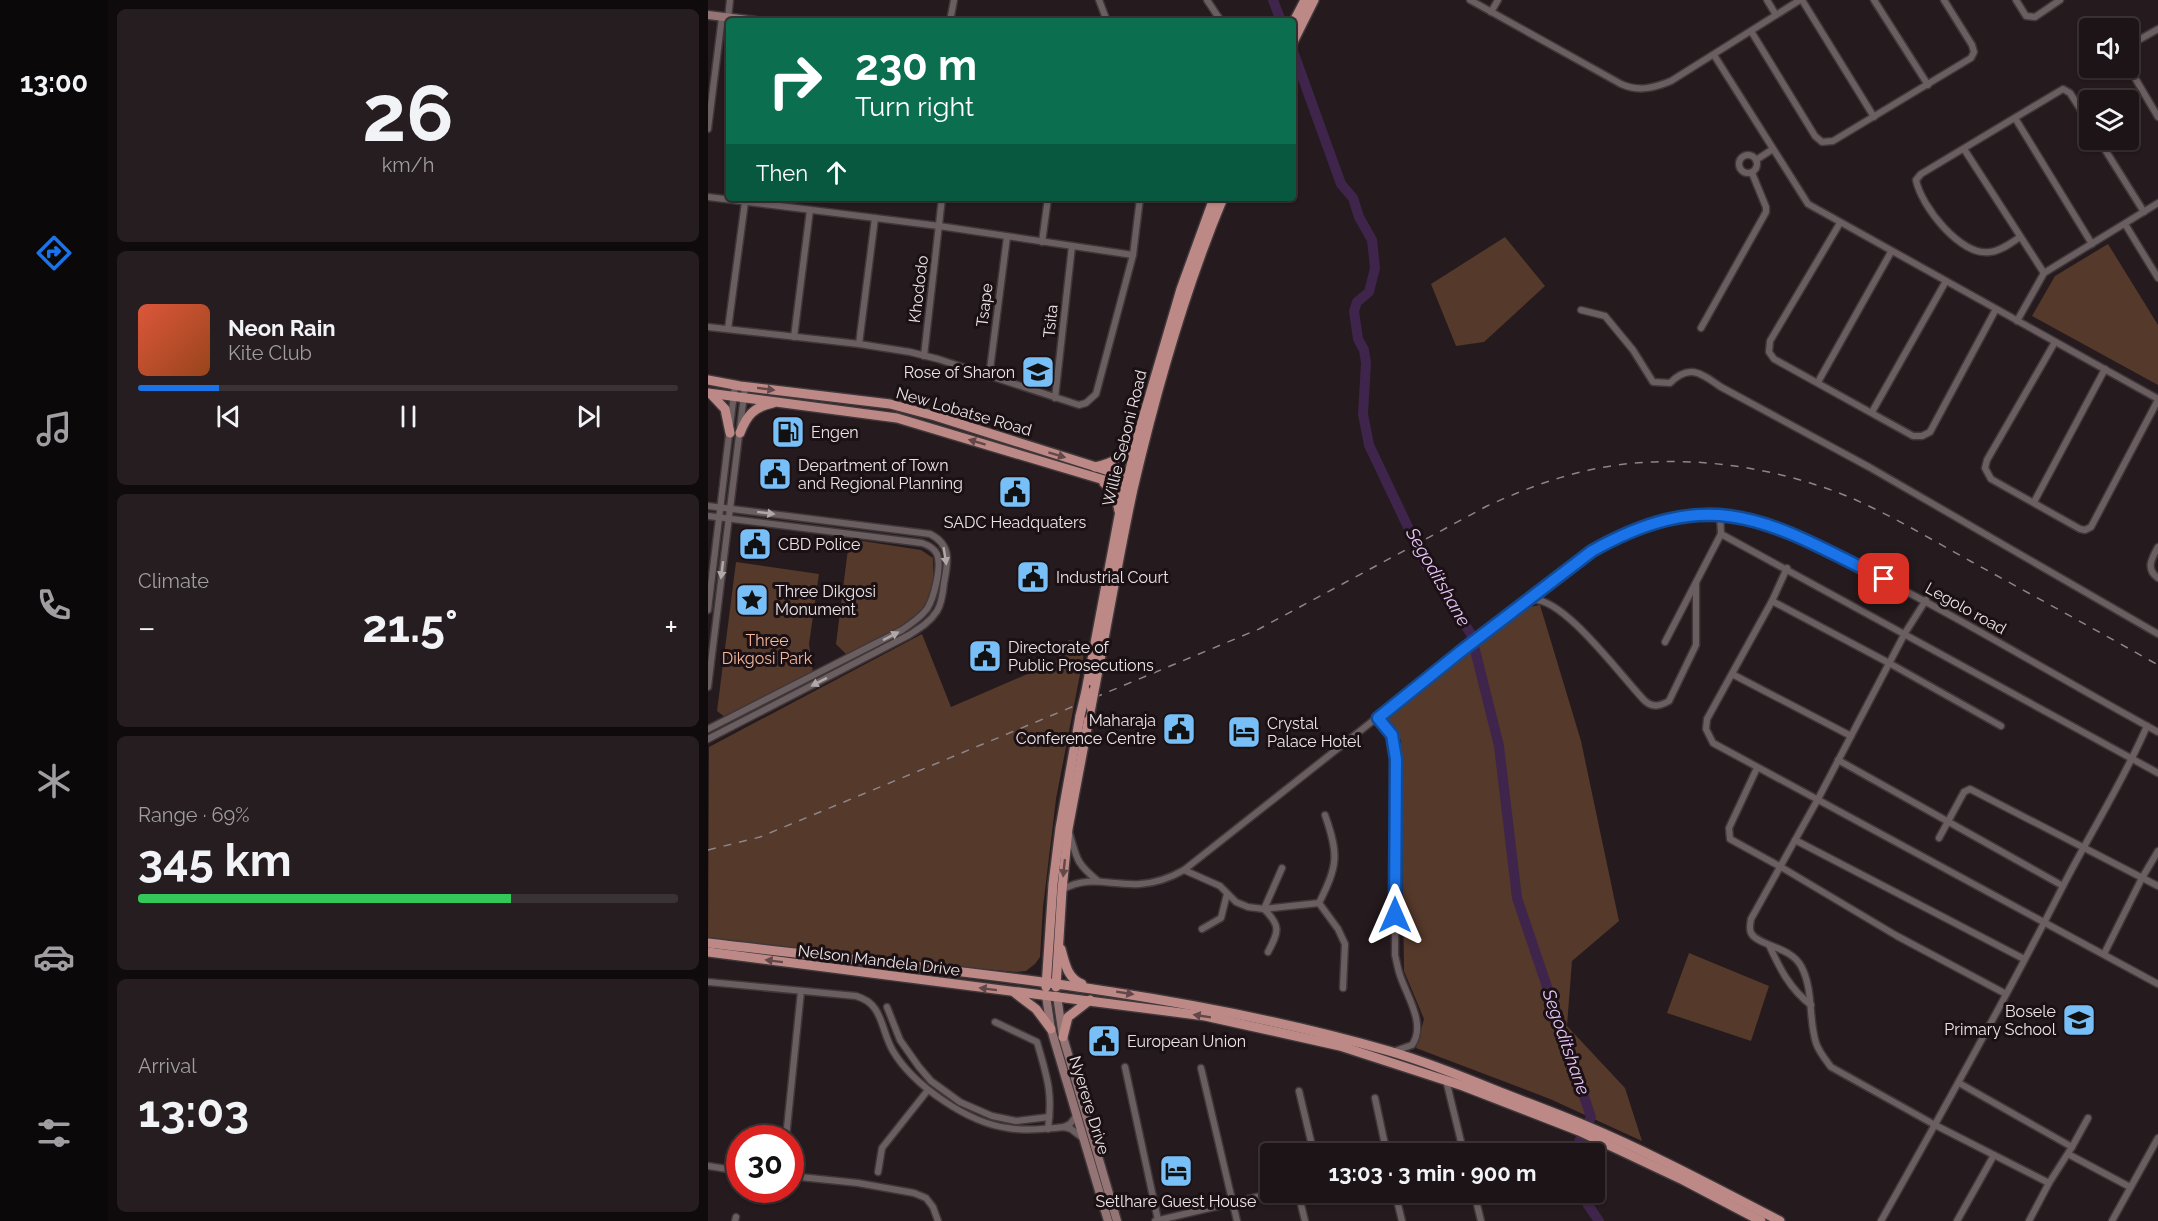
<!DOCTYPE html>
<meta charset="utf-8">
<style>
body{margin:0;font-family:Raleway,sans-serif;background:#251d1f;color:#f1f3f6;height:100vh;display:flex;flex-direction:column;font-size:22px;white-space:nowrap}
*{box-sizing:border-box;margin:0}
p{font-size:20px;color:#a09ea1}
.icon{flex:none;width:33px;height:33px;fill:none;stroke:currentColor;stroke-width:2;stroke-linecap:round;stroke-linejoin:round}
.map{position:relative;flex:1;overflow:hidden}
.sheet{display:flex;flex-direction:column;gap:9px;padding:9px;background:#0f0b0c;width:600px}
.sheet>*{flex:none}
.guide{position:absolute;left:18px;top:18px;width:570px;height:183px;border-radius:6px;box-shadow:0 2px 4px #0004,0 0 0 2px #3a3335;background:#0b6e4f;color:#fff;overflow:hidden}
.controls{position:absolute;left:1371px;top:18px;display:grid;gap:12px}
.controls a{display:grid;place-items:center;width:60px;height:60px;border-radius:6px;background:#1c1416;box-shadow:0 2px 4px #0004,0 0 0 2px #3a3335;font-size:30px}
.speed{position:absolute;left:18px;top:1125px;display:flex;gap:12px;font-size:30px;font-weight:700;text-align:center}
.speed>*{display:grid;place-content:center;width:78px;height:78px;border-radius:50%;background:#1c1416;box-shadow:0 2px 4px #0004,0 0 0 2px #3a3335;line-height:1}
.speed .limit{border:9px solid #d22;background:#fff;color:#111}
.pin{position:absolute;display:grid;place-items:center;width:51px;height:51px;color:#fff;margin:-26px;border-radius:12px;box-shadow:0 3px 9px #0006}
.me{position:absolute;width:66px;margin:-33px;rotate:0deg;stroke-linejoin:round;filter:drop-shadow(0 0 4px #0008)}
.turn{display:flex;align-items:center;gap:21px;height:126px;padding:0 30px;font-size:27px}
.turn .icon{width:78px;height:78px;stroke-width:2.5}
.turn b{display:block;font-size:42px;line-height:51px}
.then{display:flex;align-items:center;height:57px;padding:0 30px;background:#0003;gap:12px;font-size:22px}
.big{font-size:45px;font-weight:700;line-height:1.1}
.sheet .tile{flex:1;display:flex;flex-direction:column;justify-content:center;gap:9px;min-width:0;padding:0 21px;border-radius:9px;background:#251d1f}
.sheet .dial{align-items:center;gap:0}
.dial b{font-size:78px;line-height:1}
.song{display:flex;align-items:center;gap:18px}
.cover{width:72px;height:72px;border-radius:9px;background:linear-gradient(135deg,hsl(10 70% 55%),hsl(20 70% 35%))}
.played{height:6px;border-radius:3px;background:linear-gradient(90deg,#1a73e8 15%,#3a3335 15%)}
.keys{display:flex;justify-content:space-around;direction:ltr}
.heat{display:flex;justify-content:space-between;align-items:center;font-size:33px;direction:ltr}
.charge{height:9px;border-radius:4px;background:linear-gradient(90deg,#34c759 69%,#3a3335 0)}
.trip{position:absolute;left:552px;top:1143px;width:345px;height:60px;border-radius:6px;background:#1c1416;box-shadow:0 2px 4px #0004,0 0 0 2px #3a3335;font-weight:700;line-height:60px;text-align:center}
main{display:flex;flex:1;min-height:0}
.dock{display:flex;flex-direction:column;width:108px;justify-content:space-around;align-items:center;background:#0b0809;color:#a09ea1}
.dock .icon{width:42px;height:42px}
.dock .selected{color:#1a73e8}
.dock b{font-size:27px;color:#f1f3f6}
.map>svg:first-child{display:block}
.green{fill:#55392b}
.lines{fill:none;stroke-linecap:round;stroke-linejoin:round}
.river{stroke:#3f254b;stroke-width:10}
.street-casing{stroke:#3f3739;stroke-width:9}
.secondary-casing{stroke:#3f3739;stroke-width:11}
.primary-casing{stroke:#3f3739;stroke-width:12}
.street{stroke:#6b5e61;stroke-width:6}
.secondary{stroke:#947474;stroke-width:8}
.primary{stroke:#bd8987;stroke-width:9}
.rail{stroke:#8e8588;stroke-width:1.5;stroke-dasharray:8 8;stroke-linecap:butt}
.primary-bridge-casing{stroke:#3f3739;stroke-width:12;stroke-linecap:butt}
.primary-bridge{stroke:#bd8987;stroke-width:9}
.oneway{fill:#644748}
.oneway2{fill:#b1a8aa}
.route-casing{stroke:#114b97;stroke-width:15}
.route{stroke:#1a73e8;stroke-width:10}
.labels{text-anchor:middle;stroke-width:6;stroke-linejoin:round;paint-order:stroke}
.street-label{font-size:16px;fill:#ebe4e6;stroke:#1b1114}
.poi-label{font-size:16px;fill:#ebe4e6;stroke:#1b1114;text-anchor:start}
.park-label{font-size:16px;fill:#f5b89b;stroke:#1b1114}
.water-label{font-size:18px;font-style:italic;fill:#e8c5fb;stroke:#1b1114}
</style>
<main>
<nav class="dock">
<b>13:00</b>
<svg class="icon selected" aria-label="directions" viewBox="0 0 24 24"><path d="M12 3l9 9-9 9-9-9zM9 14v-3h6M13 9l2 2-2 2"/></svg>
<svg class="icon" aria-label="music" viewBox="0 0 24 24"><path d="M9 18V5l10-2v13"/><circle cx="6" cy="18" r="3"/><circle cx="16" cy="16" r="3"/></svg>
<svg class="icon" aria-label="phone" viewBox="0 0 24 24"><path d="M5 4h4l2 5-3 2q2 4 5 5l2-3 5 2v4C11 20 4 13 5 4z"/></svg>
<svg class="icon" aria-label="climate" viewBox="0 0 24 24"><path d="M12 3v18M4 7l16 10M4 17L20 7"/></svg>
<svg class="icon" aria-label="car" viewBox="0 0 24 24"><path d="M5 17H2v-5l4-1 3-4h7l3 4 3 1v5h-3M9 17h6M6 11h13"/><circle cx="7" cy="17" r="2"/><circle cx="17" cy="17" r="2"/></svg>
<svg class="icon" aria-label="filters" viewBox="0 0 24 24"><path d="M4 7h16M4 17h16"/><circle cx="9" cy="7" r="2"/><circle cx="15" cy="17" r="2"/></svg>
</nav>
<section class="sheet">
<div class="tile dial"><b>26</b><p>km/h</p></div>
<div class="tile">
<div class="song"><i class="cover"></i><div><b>Neon Rain</b><p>Kite Club</p></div></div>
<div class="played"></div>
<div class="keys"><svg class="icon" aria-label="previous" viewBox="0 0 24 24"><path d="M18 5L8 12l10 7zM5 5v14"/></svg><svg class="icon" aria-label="pause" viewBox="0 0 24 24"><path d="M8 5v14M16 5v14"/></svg><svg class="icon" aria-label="next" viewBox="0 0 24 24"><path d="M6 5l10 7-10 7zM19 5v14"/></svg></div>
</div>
<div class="tile"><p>Climate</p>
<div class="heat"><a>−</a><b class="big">21.5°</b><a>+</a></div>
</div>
<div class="tile"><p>Range · 69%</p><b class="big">345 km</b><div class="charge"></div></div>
<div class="tile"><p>Arrival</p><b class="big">13:03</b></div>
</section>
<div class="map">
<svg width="1450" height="1221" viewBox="0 0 1450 1221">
<rect width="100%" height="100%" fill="#251a1d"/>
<g class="green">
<polygon points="797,237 837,286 776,342 748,346 723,284"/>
<polygon points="1400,244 1450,325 1450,385 1324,316 1347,276"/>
<path d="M148,540L213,550L225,558C225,566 226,574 225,582C220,624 172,638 139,655L128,644L140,549Z"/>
<polygon points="28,562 111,574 101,644 105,673 18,718 9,711"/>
<polygon points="832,605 873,741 911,921 864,961 859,1026 917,1088 934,1141 842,1099 708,1048 716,1019 696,971 693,740 677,719 816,608"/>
<polygon points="214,634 243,707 347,662 361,640 378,643 348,799 335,907 332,957 327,964 318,971 309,972 206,963 0,939 1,747"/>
<polygon points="981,953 1061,986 1043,1041 959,1013"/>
</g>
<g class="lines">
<g class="river">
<polyline points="565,0 573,21"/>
<polyline points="585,51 633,184 645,198 651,217 664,240 667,268 661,292 649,302 646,311 650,339 656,350 658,363 655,414 661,445 718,565 763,634 791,746 809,898 883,1117 870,1144 871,1154"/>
<polyline points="876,1192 880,1205 891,1221"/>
</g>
<defs>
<g id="street">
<polyline points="391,0 399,21"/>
<polyline points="499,0 513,21"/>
<path d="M762,0L913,84C930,92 946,88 963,81L1092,0"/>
<polyline points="1059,0 1068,15"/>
<polyline points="1094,0 1166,117"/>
<polyline points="1166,0 1220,85"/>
<polyline points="1308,0 1318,16 1327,17 1352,0"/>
<polyline points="783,12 790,0"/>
<polyline points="20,18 22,0"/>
<polyline points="242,21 246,0"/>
<polyline points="1043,31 1107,136 1114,142 1125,141 1263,58 1266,52 1264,45 1236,0"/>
<polyline points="1420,46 1450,29"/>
<polyline points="1006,55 1100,204 1450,399"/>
<polyline points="1420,66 1450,117"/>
<polyline points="1307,118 1384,244"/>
<polyline points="0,129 14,17"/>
<polyline points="1391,140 1436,212"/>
<polyline points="1256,149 1336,273"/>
<circle cx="1040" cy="164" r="9"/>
<polyline points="1048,160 1065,149"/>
<polyline points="0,197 231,226 425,255"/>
<polyline points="1132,223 1062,341 1061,352 1066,359 1205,436 1214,436 1222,432 1288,309"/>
<polyline points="1417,224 1450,278"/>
<path d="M1312,237C1303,243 1293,251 1282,252C1253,257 1213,206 1208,180L1213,174L1355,89L1362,93L1382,124"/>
<polyline points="334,242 340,198"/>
<path d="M873,310L897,316L925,350L945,382L962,383C982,363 994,374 1013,387L1161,467L1450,634"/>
<polyline points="1309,321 1336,273 1450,203"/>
<polyline points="0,327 151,344 202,352 230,359 371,405 378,403 388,394 425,255 432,198"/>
<polyline points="993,328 1058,212 1058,207 1044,173"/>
<polyline points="20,329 37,202"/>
<polyline points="86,337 102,210"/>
<polyline points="1347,342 1279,460 1277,468 1283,479 1372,529 1377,530 1383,527 1450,400"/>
<polyline points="151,344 167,218"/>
<polyline points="216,356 234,198"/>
<polyline points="281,377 299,237"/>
<polyline points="1110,382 1183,252"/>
<polyline points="347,398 364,246"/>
<polyline points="1164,412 1238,281"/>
<polyline points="1326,502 1397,369"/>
<path d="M0,506L222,534C244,545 240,562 236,583C235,592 234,603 229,611C222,622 212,628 201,635L0,739"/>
<path d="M0,516L214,543C220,545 226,548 229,554C234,566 226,598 219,609C212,618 203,624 194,630L0,729"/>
<polyline points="1013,534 1450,773"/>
<path d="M1450,547C1444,558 1437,569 1450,578"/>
<polyline points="1079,568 1064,601 999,719 998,729 1005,743 1450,984"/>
<path d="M823,600C854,594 915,679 937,701C945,708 952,706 961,701L988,645V583"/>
<path d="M1218,600L1197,633L1110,799L1043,919C1042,924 1041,929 1043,933C1050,946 1082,946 1093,966C1106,990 1100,1017 1108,1043C1111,1052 1117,1059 1123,1067L1227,1125L1341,1183"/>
<polyline points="1064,601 1181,663 1293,726"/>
<polyline points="0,610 27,385"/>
<polyline points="957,642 1013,534 1012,515"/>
<polyline points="1024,674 1143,736"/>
<polyline points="0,687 37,387"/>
<path d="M670,718L684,735L688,759L687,955C689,963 690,971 693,978C700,998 718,1025 704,1045L687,1051"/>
<polyline points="1130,760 1355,886"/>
<polyline points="1049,768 1021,828 1022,839 1073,867 1189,936 1298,994"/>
<path d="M362,835C369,860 369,864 390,881"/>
<polyline points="1231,838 1256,792 1262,789 1450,886"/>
<polyline points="1087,840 1316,959"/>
<polyline points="476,870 512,886 528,902 540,907 556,909 611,903"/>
<path d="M354,890C381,874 402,886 432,884C448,883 462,878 476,870L752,652L884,551C917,532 956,515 995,514C1052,513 1103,543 1152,568C1254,618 1350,678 1450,732"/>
<path d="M611,903C630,865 631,855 617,815"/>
<polyline points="611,903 630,929 637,944 635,988"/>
<polyline points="494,929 513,918 519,894"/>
<path d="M1061,945C1072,969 1082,989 1103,1005"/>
<path d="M560,952C571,931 573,926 556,909L574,868"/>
<polyline points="1396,954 1434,878 1450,851"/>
<path d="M0,982L148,996C176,1004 172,1029 185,1051C205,1085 260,1123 300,1128C318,1131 337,1129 356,1127L363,1129L376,1139"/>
<polyline points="179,1007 192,1040 211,1067 223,1081 252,1102 284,1116 308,1121 341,1117"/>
<path d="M287,1022L329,1042C339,1077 345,1092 340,1129"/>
<polyline points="417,1067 450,1220"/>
<polyline points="493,1068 529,1221"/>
<polyline points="738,1080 756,1154"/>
<polyline points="1251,1083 1364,1147 1341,1183 1321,1221"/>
<polyline points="591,1091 606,1154"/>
<polyline points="667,1098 679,1154"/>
<polyline points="356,1127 362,1124 369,1115"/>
<polyline points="78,1138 93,991"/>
<polyline points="1364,1147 1380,1118"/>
<polyline points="1360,1154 1422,1187"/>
<polyline points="0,1166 32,1171"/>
<polyline points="170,1172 174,1148 220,1090"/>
<polyline points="82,1176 150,1183 206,1193 218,1198 225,1207 230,1221"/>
<polyline points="590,1192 597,1221"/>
<polyline points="687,1192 694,1221"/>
<polyline points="766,1192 773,1221"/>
<polyline points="27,1221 28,1217"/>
<polyline points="447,1221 570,1192"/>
<path d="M1173,1221C1235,1111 1297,1000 1354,888C1382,833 1415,782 1439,726"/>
<polyline points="1249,1221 1286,1155"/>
<polyline points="1404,1221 1450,1138"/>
</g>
<g id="secondary">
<polyline points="0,15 48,21"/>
<polyline points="338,996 343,1029 400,1221"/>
<polyline points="349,996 355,1037 409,1221"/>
</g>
<g id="primary">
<polyline points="585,23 597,0"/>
<polyline points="585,42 606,0"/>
<polyline points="0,380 32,386 182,404 227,416 423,478"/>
<polyline points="0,393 189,418 423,488"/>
<polyline points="3,394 17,409 22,433"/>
<path d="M32,433C39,415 46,407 65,403"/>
<path d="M387,467C405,463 416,457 426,441"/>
<polyline points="396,483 407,492 411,511"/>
<path d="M387,686C400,620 411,554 425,489C448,391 476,291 515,198"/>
<polyline points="378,691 411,516 431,432 473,289 506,198"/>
<path d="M0,943C229,970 459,987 681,1051C719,1062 756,1077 792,1092C820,1103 848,1113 876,1125C943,1153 1008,1188 1072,1221"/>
<path d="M353,949C357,963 359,978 374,984"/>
<polyline points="0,952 497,1016 632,1046 755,1086 871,1131 975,1180 1053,1221"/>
<polyline points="338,987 345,884 352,828 372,716"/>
<polyline points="348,987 354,890 360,829 383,707"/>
<polyline points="307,993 328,1009 343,1029"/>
<polyline points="355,1037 360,1017 382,1000"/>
</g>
</defs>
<use href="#street" class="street-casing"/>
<use href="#secondary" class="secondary-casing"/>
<use href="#primary" class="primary-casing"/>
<use href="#street" class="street"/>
<use href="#secondary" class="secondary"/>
<use href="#primary" class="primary"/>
<path class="rail" d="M0,850L52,837L551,629L779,506C810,492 840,480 873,472C961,450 1066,464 1148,500C1188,518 1226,541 1264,562C1326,596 1388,630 1450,665"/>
<defs>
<g id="primary-bridge">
<polyline points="383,707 387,686"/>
<polyline points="372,716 378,691"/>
</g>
</defs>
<use href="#primary-bridge" class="primary-bridge-casing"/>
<use href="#primary-bridge" class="primary-bridge"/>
</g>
<defs><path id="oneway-solid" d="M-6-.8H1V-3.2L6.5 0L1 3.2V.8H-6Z" transform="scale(1.5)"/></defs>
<g class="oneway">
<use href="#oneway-solid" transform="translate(58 389) rotate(7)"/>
<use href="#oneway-solid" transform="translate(269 442) rotate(-163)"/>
<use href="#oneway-solid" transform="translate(349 455) rotate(17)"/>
<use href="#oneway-solid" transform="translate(356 868) rotate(96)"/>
<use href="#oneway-solid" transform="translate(66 961) rotate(-173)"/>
<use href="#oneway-solid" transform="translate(280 989) rotate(-173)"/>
<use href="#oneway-solid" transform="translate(417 993) rotate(9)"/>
<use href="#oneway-solid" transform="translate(494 1016) rotate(-171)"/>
</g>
<g class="oneway2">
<use href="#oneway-solid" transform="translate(58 513) rotate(7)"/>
<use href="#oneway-solid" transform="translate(237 556) rotate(81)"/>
<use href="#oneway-solid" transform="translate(14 570) rotate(97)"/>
<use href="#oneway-solid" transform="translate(183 636) rotate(-27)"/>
<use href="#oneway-solid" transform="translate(111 682) rotate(153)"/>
</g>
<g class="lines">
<defs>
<path id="route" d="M687,915L688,759L684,735L670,718L752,652L884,551C1007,482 1063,523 1176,579"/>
</defs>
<use href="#route" class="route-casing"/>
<use href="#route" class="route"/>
</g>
<defs>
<symbol id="school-square" viewBox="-11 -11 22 22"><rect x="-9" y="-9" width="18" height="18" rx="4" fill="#78bff7" stroke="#1b1114"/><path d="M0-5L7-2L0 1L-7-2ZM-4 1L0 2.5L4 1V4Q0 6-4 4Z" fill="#111"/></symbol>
<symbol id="fuel-square" viewBox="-11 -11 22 22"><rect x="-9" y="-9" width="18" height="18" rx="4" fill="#78bff7" stroke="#1b1114"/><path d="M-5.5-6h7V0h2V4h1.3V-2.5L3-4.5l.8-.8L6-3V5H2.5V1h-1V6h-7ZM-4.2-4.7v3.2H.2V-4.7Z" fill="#111"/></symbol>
<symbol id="civic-square" viewBox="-11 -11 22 22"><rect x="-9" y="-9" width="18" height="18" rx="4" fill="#78bff7" stroke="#1b1114"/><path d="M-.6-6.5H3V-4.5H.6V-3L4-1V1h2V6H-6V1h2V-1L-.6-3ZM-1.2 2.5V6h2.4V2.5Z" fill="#111"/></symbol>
<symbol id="sight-square" viewBox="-11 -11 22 22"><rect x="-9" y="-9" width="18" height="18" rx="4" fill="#78bff7" stroke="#1b1114"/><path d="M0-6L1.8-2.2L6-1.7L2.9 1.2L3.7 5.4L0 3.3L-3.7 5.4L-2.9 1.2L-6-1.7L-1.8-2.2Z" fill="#111"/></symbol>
<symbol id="hotel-square" viewBox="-11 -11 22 22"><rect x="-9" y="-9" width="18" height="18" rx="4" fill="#78bff7" stroke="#1b1114"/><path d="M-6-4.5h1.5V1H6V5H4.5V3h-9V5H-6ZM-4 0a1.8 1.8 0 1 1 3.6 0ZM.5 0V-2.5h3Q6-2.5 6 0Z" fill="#111"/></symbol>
</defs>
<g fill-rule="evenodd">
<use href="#school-square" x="311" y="353" width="38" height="38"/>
<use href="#fuel-square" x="61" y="413" width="38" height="38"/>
<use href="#civic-square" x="48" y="455" width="38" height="38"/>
<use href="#civic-square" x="288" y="473" width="38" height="38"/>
<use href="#civic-square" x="28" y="525" width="38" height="38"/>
<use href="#civic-square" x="306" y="558" width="38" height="38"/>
<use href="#sight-square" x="25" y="581" width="38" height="38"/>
<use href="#civic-square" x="258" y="637" width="38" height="38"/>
<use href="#civic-square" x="452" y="710" width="38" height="38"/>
<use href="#hotel-square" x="517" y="713" width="38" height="38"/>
<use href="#school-square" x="1352" y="1001" width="38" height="38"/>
<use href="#civic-square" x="377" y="1022" width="38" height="38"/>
<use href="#hotel-square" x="449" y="1152" width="38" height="38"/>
</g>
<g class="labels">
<g class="street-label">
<text transform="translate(210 289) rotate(-83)" y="6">Khododo</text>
<text transform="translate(276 305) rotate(-83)" y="6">Tsape</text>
<text transform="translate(342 321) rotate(-84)" y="6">Tsita</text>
<text transform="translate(256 411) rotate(16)" y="6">New Lobatse Road</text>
<text transform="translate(416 438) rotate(-76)" y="6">Willie Seboni Road</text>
<text transform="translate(1258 608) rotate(29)" y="6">Legolo road</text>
<text transform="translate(171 960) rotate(7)" y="6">Nelson Mandela Drive</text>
<text transform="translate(382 1105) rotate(73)" y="6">Nyerere Drive</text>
</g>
<g class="poi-label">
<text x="307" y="378" text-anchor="end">Rose of Sharon</text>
<text x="103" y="438">Engen</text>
<text x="90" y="471">Department of Town<tspan x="90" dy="18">and Regional Planning</tspan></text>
<text x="307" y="528" text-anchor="middle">SADC Headquaters</text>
<text x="70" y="550">CBD Police</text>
<text x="348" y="583">Industrial Court</text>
<text x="67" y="597">Three Dikgosi<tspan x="67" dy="18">Monument</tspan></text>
<text x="300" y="653">Directorate of<tspan x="300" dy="18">Public Prosecutions</tspan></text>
<text x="448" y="726" text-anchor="end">Maharaja<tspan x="448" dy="18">Conference Centre</tspan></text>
<text x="559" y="729">Crystal<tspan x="559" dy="18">Palace Hotel</tspan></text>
<text x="1348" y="1017" text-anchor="end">Bosele<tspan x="1348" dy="18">Primary School</tspan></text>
<text x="419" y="1047">European Union</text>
<text x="468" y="1207" text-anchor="middle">Setlhare Guest House</text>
</g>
<g class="park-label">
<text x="59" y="646">Three<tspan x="59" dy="18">Dikgosi Park</tspan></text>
</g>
<g class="water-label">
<text transform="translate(730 577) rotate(60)" y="6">Segoditshane</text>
<text transform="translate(858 1042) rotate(71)" y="6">Segoditshane</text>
</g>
</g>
</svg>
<div class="controls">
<a><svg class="icon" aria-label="sound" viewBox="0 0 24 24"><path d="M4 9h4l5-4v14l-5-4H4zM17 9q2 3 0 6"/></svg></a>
<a><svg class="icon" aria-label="layers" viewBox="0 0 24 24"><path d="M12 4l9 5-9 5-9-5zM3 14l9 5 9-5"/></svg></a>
</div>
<div class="speed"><div class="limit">30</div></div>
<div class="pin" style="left:1176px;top:579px;background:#d93025"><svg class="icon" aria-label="arrive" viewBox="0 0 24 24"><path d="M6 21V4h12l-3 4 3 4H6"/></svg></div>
<svg class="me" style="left:687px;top:915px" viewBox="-20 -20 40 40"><path d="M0-17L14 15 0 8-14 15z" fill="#1a73e8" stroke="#fff" stroke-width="4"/></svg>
<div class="trip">13:03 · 3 min · 900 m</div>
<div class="guide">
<div class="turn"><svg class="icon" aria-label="right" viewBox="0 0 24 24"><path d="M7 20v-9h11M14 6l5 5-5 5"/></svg><div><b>230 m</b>Turn right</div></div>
<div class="then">Then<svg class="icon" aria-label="ahead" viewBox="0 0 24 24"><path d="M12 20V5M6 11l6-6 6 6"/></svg></div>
</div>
</div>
</main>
